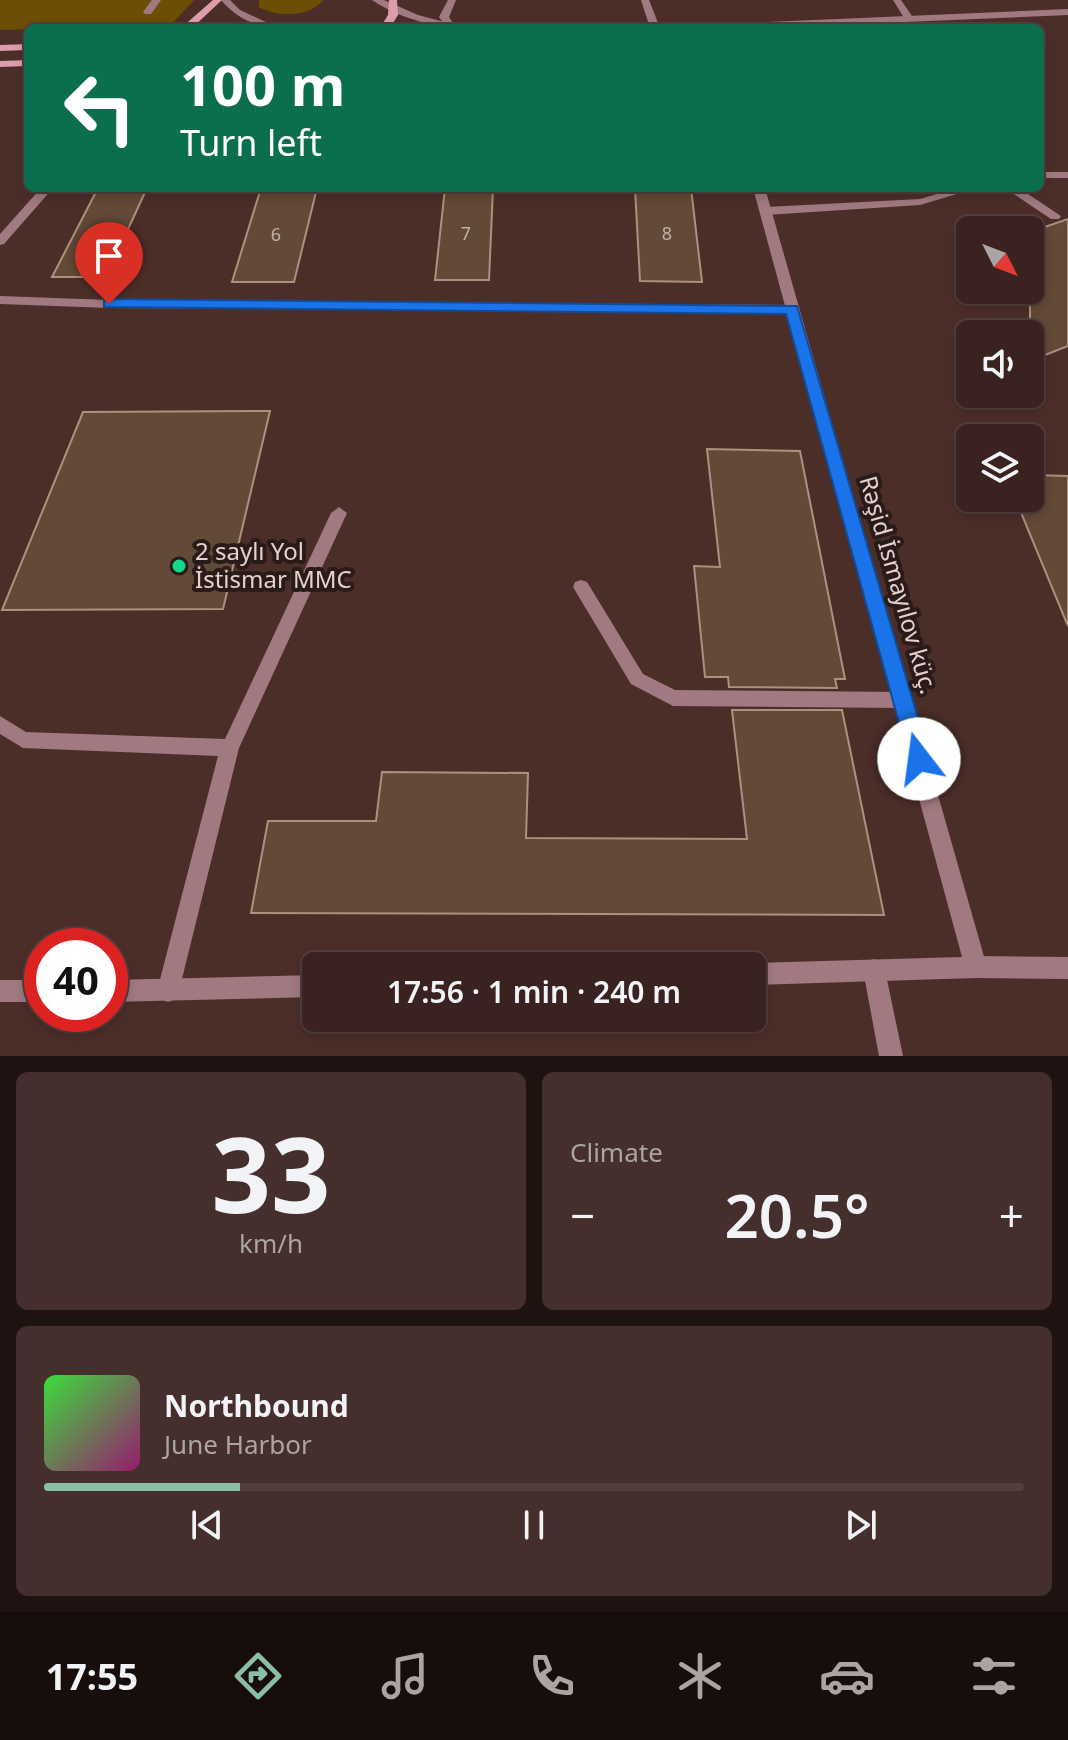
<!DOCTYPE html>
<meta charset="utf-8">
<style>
body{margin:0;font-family:"Noto Sans",sans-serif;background:#442f2c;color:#f1f3f6;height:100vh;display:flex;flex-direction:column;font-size:30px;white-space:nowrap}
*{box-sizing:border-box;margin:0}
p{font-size:26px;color:#aba4a4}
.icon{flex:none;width:44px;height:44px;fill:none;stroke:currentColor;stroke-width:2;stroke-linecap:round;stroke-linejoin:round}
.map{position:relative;height:1056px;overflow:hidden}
.panel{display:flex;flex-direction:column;gap:16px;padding:16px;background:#1f1311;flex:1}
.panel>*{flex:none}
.guide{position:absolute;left:24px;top:24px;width:1020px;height:168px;border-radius:12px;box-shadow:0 4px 12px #0003,0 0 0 2px #533f3d;background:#0b6e4f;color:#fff;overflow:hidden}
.needle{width:52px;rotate:132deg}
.buttons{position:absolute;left:956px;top:216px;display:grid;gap:16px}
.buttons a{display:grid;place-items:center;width:88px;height:88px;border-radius:12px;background:#39221f;box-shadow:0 4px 12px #0003,0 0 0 2px #533f3d;font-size:40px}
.speed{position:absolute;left:24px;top:928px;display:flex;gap:16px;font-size:40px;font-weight:700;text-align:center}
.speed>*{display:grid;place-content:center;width:104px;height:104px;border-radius:50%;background:#39221f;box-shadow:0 4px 12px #0003,0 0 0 2px #533f3d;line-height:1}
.speed .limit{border:12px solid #d22;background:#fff;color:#111}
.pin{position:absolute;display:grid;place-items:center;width:68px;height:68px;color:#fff;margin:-82px -34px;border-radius:50% 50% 50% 0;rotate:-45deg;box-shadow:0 0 8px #0007}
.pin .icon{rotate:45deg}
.me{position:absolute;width:88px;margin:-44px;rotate:345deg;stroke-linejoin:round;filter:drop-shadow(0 0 6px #0008)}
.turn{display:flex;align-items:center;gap:28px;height:168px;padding:0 24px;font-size:36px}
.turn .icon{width:104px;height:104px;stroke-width:2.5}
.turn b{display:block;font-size:56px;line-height:68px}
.big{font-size:60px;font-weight:600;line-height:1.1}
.panel .widget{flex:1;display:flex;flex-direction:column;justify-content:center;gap:12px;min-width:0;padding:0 28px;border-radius:12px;background:#442f2c}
.panel .dial{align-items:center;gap:0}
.dial b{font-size:104px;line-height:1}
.song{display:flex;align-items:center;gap:24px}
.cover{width:96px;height:96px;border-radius:12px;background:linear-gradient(135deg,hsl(120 70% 55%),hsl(320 70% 35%))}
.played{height:8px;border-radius:4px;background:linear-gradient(90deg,#8abfa5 20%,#533f3d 20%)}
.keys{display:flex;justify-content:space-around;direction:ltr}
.heat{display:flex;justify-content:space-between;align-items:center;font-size:44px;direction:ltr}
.panel .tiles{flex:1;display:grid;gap:16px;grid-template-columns:1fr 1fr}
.widget:last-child{grid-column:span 2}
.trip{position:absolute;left:302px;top:952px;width:464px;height:80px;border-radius:12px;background:#39221f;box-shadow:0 4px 12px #0003,0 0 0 2px #533f3d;font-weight:600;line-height:80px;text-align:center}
.menu{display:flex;height:128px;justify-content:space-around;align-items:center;background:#170e0c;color:#aba4a4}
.menu .icon{width:56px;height:56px}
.menu .selected{color:#8abfa5}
.menu b{font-size:36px;color:#f1f3f6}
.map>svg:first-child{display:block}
.green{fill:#6d4e05}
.building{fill:#634937;stroke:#ae917d;stroke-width:2}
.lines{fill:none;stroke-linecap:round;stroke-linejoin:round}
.service{fill:#a17981;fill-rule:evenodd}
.minor{fill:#a17981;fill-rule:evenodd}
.tertiary{fill:#a17981;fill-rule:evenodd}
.secondary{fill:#dd9dab;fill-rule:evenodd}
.route{fill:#1a73e8;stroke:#114b97;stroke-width:2}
.poi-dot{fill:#11d98a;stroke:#281b18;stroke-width:3}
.labels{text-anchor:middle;stroke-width:8;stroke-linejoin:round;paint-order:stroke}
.far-number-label{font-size:18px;fill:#c4aea8}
.poi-label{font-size:24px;fill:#e4d0cd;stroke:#281b18;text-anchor:start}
.street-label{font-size:24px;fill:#e4d0cd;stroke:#281b18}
</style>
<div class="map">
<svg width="1068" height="1056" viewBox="0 0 1068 1056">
<rect width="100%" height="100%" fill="#4c2e29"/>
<g class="green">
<polygon points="0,0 194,0 170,26 0,30"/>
<path d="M259,0H323C310,17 278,18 259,7Z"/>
</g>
<g class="building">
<polygon points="98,188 147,188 106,277 52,277"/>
<polygon points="261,188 317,188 294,282 232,282"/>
<polygon points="445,188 493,188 489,280 435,280"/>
<polygon points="635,188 691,188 702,282 640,281"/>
<polygon points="1068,219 1068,346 1030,361 1030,232"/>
<polygon points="270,411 223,609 2,610 83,412"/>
<polygon points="707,449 800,451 845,679 835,679 837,688 729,687 728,677 705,677 694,566 720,567"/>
<polygon points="1030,475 1068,476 1068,626 1015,498 1030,498"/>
<polygon points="732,710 842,710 884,915 251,913 268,821 376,821 382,772 528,773 526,838 747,839"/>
</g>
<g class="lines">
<g class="service">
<polygon points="152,0 161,0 151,14 145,14 143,12"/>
<polygon points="448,0 456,0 449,17 455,26 453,28 447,28 439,17"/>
<polygon points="641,0 649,0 660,28 650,28"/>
<polygon points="893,0 901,0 914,19 912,21 906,21"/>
<rect x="1040" y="172" width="28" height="6"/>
<polygon points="41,188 53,188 4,244 0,245 0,234"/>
<polygon points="958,188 977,188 920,205 766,215 760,211 766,207 920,199"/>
<polygon points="1005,188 1019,188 1061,216 1059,219 1051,219"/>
<polygon points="0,296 109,300 792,305 799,309 792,313 109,308 0,304"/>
<polygon points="339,507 347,513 239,748 179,991 176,999 168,1002 160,999 157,991 218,756 23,748 0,734 0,716 26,732 225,739 331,513"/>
<polygon points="581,580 587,582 643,674 675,690 903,692 909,694 912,700 909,706 903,708 673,706 631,684 573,587 575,582"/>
<polygon points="874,959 882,962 885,970 903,1056 879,1056 863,970 866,962"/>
</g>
<polygon class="minor" points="976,956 1068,957 1068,979 976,978 968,975 965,967 968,959"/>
<g class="tertiary">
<path d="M221,0H230L240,10L279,28C256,28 235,17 221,0Z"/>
<path d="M372,0H384L418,15L467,28C435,28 398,18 372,0Z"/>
<polygon points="1068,9 1068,15 763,28 694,28 699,25"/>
<polygon points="753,188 765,188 987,967 984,975 976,978 752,985 752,966 745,966 752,963 962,957"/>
<polygon points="316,975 316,997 110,1002 110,980"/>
<rect x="0" y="980" width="42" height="22"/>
</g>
<g class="secondary">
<polygon points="213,0 222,0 192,28 181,28"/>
<polygon points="389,0 397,0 398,15 390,28 380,28 388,15"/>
<polygon points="28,44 28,50 0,51 0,45"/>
<polygon points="28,60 28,66 0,67 0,61"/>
</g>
</g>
<polygon class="route" points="109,299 797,306 930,759 927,766 919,769 912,766 909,759 786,314 104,307 104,301"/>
<circle class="poi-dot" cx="179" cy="566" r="8"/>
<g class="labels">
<g class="far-number-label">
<text x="466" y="240">7</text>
<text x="667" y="240">8</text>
<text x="276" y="241">6</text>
</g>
<g class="poi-label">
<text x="195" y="560">2 saylı Yol<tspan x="195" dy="28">İstismar MMC</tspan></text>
</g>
<g class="street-label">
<text transform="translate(898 585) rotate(74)" y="8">Rəşid İsmayılov küç.</text>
</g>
</g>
</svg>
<div class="buttons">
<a><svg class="needle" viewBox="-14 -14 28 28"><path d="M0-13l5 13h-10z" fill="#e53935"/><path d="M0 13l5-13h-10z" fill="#aba4a4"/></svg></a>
<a><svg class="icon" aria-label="sound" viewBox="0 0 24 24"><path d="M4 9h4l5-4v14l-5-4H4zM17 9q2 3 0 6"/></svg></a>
<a><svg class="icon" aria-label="layers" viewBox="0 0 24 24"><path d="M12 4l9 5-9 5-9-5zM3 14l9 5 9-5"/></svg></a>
</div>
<div class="speed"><div class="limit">40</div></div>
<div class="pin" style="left:109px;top:304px;background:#d93025"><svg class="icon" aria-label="arrive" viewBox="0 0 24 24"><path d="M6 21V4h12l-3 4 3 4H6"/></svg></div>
<svg class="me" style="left:919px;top:759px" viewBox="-20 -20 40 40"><circle r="19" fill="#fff"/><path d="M0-13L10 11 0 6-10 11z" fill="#1a73e8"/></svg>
<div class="trip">17:56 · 1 min · 240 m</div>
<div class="guide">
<div class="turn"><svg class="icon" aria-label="left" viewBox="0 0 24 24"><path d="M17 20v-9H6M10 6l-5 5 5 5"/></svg><div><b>100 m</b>Turn left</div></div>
</div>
</div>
<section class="panel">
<div class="tiles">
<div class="widget dial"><b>33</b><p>km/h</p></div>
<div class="widget"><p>Climate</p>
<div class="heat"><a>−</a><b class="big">20.5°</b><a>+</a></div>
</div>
<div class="widget">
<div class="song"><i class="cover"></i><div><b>Northbound</b><p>June Harbor</p></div></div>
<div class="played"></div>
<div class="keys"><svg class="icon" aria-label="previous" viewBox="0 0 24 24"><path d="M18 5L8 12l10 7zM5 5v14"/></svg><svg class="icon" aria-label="pause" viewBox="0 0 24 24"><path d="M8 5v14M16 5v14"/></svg><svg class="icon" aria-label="next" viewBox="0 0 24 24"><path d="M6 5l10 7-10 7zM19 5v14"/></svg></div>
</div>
</div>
</section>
<nav class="menu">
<b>17:55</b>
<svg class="icon selected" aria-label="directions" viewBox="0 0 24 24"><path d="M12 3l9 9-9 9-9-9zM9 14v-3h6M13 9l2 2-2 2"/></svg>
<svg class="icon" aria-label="music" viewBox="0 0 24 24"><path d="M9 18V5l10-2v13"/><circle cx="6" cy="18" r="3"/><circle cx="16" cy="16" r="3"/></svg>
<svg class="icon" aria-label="phone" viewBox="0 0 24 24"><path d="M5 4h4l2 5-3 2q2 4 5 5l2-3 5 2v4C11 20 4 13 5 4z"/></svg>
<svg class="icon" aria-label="climate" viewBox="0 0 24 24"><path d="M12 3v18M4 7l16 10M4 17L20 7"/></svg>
<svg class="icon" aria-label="car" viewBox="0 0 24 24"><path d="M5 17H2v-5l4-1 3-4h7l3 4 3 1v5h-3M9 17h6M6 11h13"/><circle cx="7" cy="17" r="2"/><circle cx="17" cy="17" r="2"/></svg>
<svg class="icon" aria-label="filters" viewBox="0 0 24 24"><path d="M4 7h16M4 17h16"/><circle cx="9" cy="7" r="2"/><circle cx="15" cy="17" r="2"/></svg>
</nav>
